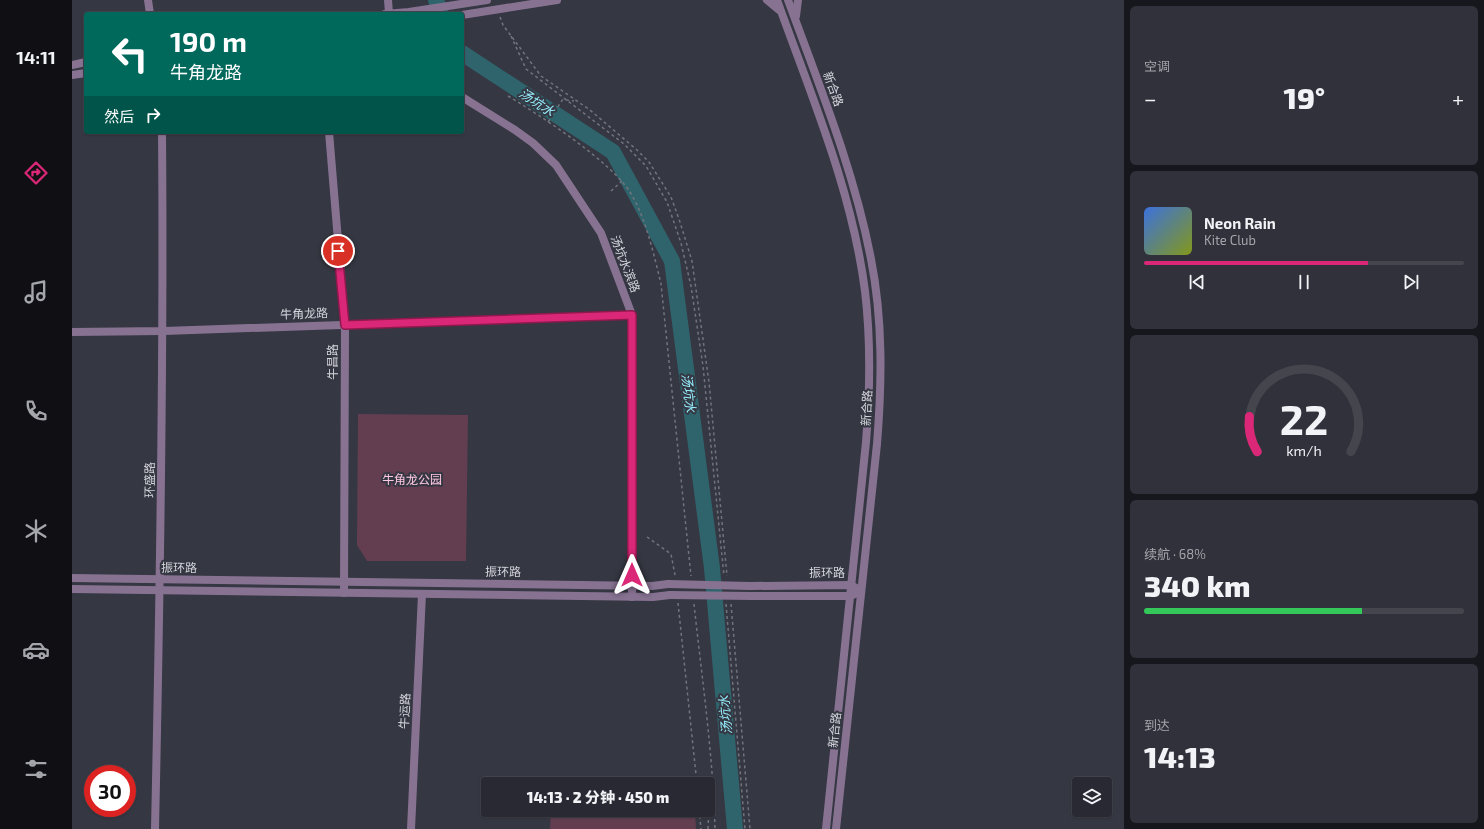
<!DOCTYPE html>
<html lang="zh">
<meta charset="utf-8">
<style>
body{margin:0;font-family:"Exo 2","Noto Sans SC",sans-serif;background:#30313a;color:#f1f3f6;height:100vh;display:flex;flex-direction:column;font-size:15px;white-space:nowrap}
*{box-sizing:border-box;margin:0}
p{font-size:13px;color:#a5a6ac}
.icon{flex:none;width:22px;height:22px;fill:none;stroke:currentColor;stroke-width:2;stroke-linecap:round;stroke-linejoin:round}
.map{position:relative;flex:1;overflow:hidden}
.sheet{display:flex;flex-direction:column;gap:6px;padding:6px;background:#16171c;width:360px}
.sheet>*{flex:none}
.guide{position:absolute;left:12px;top:12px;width:380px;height:122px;border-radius:4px;box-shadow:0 1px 3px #0004,0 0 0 1px #44454d;background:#00695c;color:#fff;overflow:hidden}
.buttons{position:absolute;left:1000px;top:777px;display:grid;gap:8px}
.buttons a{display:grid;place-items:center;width:40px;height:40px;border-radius:4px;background:#282932;box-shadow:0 1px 3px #0004,0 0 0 1px #44454d;font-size:20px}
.speed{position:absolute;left:12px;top:765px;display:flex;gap:8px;font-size:20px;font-weight:700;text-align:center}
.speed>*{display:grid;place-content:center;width:52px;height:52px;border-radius:50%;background:#282932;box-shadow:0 1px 3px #0004,0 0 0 1px #44454d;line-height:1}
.speed .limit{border:6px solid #d22;background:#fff;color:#111}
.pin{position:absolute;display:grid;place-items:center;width:34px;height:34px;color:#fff;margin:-17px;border:2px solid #fff;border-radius:50%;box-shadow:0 1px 4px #0007}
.me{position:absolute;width:44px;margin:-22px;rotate:0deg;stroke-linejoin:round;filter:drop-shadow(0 0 3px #0008)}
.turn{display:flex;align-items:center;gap:14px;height:84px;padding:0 20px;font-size:18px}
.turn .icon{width:52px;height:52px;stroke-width:2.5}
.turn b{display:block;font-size:28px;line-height:34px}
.then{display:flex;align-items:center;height:38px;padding:0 20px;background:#0003;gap:8px;font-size:15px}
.big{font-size:30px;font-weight:800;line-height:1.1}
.sheet .tile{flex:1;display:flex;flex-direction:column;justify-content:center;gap:6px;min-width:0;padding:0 14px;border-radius:6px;background:#30313a}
.sheet .dial{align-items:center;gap:0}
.dial svg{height:104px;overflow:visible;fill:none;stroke:#44454d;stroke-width:7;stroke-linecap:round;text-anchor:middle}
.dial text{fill:#f1f3f6;stroke:none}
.song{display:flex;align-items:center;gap:12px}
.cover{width:48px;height:48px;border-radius:6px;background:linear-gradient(135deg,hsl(220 70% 55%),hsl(70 70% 35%))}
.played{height:4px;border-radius:2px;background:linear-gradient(90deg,#db2777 70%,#44454d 70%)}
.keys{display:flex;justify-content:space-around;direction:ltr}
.heat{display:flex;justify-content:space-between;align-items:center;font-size:22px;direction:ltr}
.charge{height:6px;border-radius:3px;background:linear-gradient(90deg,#34c759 68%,#44454d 0)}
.trip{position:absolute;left:409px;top:777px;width:234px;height:40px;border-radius:4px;background:#282932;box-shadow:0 1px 3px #0004,0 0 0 1px #44454d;font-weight:800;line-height:40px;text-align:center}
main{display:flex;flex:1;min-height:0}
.menu{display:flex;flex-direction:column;width:72px;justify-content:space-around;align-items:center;background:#101014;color:#a5a6ac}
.menu .icon{width:28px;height:28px}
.menu .on{color:#db2777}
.menu b{font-size:18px;color:#f1f3f6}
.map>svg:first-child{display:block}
.green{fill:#633e51}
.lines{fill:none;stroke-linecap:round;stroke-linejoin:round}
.river{stroke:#2f646d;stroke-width:16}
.path{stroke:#72747d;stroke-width:1.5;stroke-dasharray:3 3;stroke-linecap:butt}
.minor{stroke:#877292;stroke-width:8}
.tertiary{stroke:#877292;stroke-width:8}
.tertiary-bridge{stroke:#877292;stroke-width:8}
.route-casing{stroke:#8e194d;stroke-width:10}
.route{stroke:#db2777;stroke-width:7}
.labels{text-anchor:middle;stroke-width:4;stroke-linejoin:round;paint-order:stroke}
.street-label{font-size:12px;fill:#d4d5dc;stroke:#353742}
.park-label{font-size:12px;fill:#ffc8e2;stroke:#353742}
.water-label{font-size:13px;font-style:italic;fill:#95eefe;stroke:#353742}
</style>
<main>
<nav class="menu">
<b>14:11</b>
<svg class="icon on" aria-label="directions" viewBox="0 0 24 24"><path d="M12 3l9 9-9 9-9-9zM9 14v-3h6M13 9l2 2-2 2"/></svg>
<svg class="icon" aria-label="music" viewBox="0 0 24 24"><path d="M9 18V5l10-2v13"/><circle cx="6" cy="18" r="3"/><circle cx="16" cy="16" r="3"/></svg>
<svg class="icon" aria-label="phone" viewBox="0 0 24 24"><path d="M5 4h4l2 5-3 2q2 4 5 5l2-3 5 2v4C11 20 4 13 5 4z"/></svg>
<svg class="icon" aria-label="climate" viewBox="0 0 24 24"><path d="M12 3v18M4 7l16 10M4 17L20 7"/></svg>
<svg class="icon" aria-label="car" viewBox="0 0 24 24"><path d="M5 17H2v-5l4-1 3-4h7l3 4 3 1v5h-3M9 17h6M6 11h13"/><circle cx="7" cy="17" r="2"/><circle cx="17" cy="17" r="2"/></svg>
<svg class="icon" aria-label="filters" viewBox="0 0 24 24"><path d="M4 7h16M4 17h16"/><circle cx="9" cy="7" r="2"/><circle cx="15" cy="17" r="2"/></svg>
</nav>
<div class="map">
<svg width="1052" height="829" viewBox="0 0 1052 829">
<rect width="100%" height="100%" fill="#353742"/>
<g class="green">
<polygon points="286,414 396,415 394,561 295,561 285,545"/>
<polygon points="623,811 624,829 478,829 479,812"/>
</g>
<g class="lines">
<g class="river">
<polyline points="364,0 369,14"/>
<polyline points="390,53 541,152 600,261 640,568 663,829"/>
</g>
<g class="path">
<polyline points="428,17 431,25 469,76 518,110 565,150 577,162 599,197 607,219 620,261 637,382 655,576"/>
<polyline points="439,36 454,69 552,144 574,166 595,202 609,243 619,286 631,366 652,576"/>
<path d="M436,96C469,116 538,161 558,192C574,218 582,255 589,284L619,576"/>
<polyline points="494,100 502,101"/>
<polyline points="476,122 491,99"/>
<polyline points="539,191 550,181"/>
<polyline points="575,537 599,554 603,575"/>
<polyline points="606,603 625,784"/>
<path d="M622,604C630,679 641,754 643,829"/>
<polyline points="654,604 673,829"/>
<polyline points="659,604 678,829"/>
<polyline points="627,810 629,829"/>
<polyline points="636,829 637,807 642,800"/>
</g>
<g class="minor">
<polyline points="76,0 78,14"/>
<polyline points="316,0 317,13"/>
<polyline points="390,97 443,130 461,143 484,165 529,233 560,315 560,597"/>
<polyline points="257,132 273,325 272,593"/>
<polyline points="0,332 92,331 560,315"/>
<path d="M83,829C88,597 92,364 90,132"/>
<polyline points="339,829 350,594"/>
</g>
<g class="tertiary">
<polyline points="695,0 707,10"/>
<path d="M705,0C739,95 780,190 793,291C799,341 798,392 794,442L754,829"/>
<path d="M716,0C747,85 782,170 799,259C811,320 810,382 805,444L764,829"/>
<polyline points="313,14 337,12 415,0"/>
<polyline points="390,15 485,0"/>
<polyline points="724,16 726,0"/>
<polyline points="0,65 14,62"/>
<polyline points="0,75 14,73"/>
<polyline points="0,578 580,586 596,584"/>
<polyline points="678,586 779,585 784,588"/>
<polyline points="0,589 581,597 598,595"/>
<polyline points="680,596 778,596 783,594"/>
</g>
<g class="tertiary-bridge">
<polyline points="596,584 678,586"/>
<polyline points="598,595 680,596"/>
</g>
</g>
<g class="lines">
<defs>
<polyline id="route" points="266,251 273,325 560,315 560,575"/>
</defs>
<use href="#route" class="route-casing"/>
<use href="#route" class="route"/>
</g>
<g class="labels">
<g class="street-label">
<text transform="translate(761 89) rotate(70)" y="4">新合路</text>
<text transform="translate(553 264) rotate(69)" y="4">汤坑水滨路</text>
<text transform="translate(232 314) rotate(-2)" y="4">牛角龙路</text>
<text transform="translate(261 362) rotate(-90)" y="4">牛昌路</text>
<text transform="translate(795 408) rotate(-87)" y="4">新合路</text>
<text transform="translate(78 480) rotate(-89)" y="4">环盛路</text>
<text transform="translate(107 568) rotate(1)" y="4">振环路</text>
<text transform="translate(431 572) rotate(1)" y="4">振环路</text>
<text x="755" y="577">振环路</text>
<text transform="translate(333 711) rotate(-87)" y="4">牛运路</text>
<text transform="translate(763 730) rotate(-84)" y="4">新合路</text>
</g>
<g class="park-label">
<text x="340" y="484">牛角龙公园</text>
</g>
<g class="water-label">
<text transform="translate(465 102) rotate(33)" y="5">汤坑水</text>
<text transform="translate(617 393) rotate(83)" y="5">汤坑水</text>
<text transform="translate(653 715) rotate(-95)" y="5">汤坑水</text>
</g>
</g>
</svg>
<div class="buttons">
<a><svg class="icon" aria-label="layers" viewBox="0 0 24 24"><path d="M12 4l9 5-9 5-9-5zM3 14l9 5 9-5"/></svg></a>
</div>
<div class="speed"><div class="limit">30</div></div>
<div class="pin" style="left:266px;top:251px;background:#d93025"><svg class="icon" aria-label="arrive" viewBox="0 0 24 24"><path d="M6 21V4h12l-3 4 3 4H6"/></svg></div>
<svg class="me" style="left:560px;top:575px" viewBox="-20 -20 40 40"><path d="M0-17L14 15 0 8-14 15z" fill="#db2777" stroke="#fff" stroke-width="4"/></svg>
<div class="trip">14:13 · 2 分钟 · 450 m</div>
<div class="guide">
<div class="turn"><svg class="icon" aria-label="left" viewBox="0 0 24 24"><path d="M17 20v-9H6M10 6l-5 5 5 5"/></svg><div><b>190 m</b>牛角龙路</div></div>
<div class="then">然后<svg class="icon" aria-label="right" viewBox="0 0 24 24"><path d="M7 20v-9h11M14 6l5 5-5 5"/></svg></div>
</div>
</div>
<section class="sheet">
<div class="tile"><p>空调</p>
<div class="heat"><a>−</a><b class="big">19°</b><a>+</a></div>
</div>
<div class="tile">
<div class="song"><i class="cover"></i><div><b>Neon Rain</b><p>Kite Club</p></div></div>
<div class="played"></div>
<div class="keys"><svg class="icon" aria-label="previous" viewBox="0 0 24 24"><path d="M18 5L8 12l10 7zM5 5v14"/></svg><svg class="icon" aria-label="pause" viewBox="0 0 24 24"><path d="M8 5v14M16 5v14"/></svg><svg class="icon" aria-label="next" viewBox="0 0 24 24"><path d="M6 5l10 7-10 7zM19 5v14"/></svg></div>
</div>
<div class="tile dial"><svg viewBox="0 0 100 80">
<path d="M14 69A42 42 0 1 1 86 69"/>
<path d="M14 69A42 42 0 0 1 8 42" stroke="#db2777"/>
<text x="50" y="56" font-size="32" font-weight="700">22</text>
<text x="50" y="72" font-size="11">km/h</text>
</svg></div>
<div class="tile"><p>续航 · 68%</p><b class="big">340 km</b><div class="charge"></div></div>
<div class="tile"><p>到达</p><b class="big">14:13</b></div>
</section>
</main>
